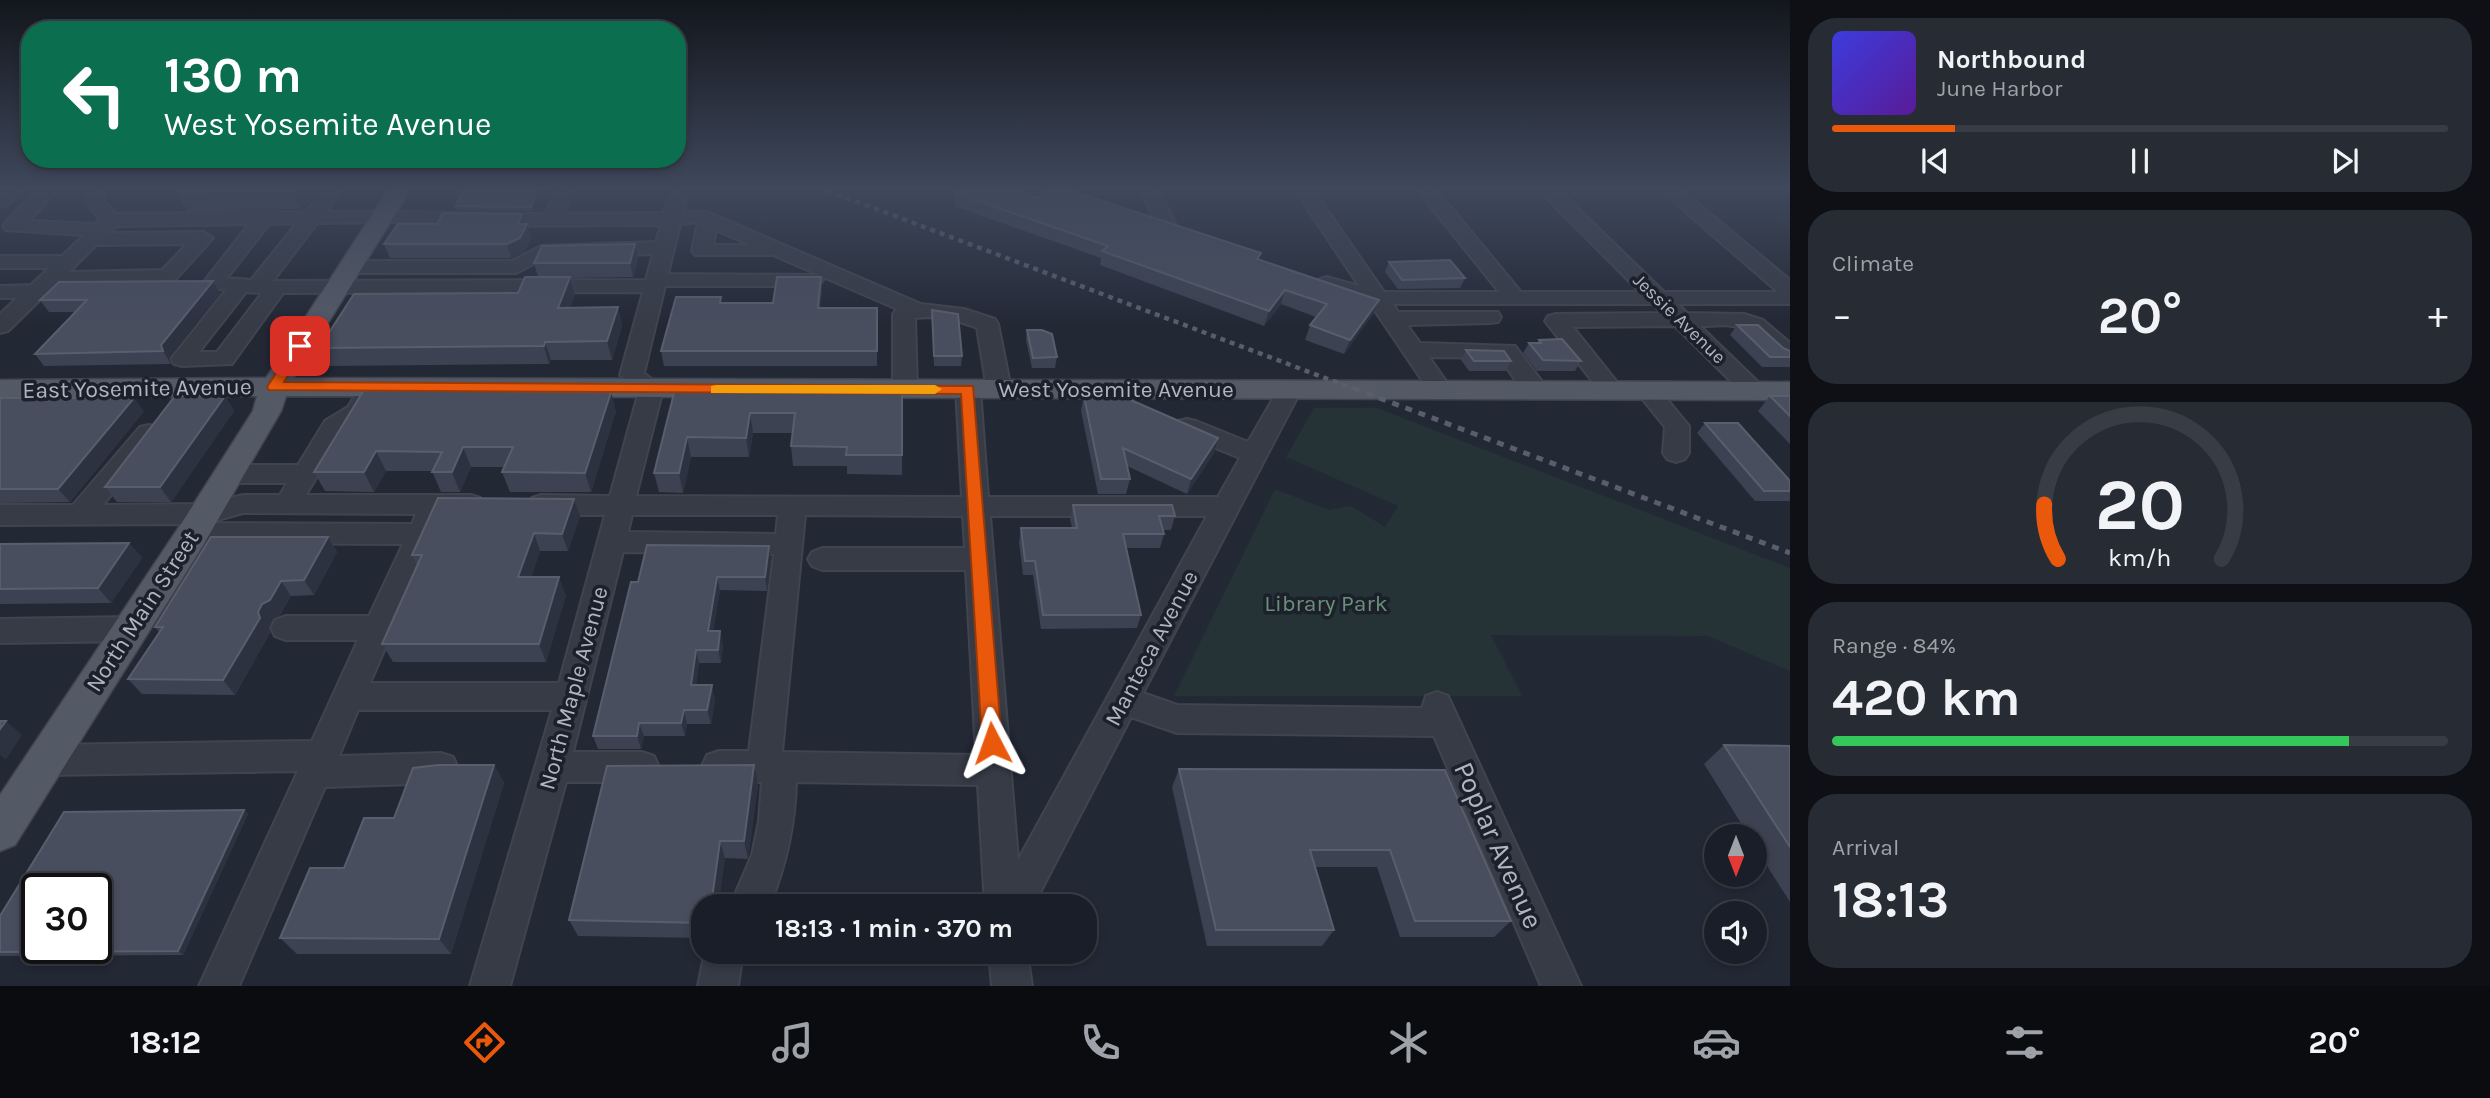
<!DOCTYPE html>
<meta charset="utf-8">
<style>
body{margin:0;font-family:Karla,sans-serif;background:#272b34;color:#f1f3f6;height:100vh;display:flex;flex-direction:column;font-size:26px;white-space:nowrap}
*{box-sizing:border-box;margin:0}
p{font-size:23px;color:#9fa2a8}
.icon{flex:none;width:38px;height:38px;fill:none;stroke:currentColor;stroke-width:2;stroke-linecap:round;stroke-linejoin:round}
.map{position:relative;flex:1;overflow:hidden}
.panel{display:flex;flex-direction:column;gap:18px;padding:18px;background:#0e1016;width:700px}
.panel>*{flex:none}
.guide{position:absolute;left:21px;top:21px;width:665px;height:147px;border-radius:28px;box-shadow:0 4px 10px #0003,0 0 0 2px #383c45;background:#0b6e4f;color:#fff;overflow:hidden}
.needle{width:46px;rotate:180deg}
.controls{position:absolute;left:1704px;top:824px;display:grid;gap:14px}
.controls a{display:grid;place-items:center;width:63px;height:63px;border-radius:50%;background:#1a1e28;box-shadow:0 4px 10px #0003,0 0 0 2px #383c45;font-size:35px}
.speed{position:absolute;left:21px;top:873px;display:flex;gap:14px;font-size:35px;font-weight:700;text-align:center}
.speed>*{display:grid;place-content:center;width:91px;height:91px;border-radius:50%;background:#1a1e28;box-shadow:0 4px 10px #0003,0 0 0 2px #383c45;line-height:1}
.speed .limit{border:4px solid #111;border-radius:10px;background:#fff;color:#111}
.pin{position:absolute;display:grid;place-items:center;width:60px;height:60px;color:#fff;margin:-30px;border-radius:14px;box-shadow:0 4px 10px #0006}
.me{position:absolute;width:77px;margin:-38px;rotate:356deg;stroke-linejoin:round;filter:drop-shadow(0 0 5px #0008)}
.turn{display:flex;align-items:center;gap:24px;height:147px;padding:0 28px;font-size:32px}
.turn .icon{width:91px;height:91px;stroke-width:2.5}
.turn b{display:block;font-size:49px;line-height:60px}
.big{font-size:52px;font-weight:700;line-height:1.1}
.panel .widget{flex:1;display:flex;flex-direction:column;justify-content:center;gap:10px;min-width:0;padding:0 24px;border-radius:28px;background:#272b34}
.panel .dial{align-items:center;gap:0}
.dial svg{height:182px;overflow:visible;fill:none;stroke:#383c45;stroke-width:7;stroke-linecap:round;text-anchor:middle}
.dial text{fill:#f1f3f6;stroke:none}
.song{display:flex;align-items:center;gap:21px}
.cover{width:84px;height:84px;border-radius:10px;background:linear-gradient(135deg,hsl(240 70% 55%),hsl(270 70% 35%))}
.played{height:7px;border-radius:4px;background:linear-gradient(90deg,#ea580c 20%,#383c45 20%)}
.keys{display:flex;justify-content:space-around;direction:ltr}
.heat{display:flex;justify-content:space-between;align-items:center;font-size:38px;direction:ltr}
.charge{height:10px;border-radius:5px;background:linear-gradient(90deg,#34c759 84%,#383c45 0)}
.trip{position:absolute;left:691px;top:894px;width:406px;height:70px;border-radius:28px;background:#1a1e28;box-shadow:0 4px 10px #0003,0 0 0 2px #383c45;font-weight:700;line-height:70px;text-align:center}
.dock{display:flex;height:112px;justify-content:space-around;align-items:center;background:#0a0c10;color:#9fa2a8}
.dock .icon{width:49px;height:49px}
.dock .selected{color:#ea580c}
.dock b{font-size:32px;color:#f1f3f6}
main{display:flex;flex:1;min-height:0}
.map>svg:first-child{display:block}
.green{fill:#253236}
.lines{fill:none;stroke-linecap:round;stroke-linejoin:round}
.minor-casing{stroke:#40444f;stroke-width:4}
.major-casing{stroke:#40444f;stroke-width:3}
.minor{fill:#363b46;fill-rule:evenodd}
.major{fill:#545966;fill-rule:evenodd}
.rail-far1{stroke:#595e6d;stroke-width:4.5;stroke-dasharray:5 5;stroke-linecap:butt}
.rail{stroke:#595e6d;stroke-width:5;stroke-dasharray:7 7;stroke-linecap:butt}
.wall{fill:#3c4251}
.shaded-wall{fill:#2d3241}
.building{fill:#484e5e;stroke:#595e6d;stroke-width:2;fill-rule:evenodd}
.route{fill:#ea580c;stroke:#983908;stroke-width:2}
.slow{fill:#f59e0b}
.labels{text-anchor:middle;stroke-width:7;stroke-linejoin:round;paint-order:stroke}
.far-street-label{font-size:19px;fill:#b1b5c2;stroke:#1c202b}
.street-label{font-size:23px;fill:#b1b5c2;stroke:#1c202b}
.park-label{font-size:23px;fill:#6b9079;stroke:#1c202b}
.near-street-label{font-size:28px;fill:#b1b5c2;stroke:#1c202b}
</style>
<main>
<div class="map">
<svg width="1790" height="986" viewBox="0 0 1790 986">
<rect width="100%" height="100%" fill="#232835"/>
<polygon class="green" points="1314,408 1377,408 1790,568 1790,671 1708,636 1491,635 1522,696 1174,696 1275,489 1329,510 1351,506 1385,527 1398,506 1286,457"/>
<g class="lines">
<defs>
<g id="minor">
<polygon points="5,187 26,187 7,205 0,207 0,192"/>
<path d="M40,187H60L29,221L96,224L100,220L86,202L84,187H102L105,202L116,214L306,212L325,187H344L326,212C399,211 471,214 545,214L558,187H576L563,214L664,213L668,198L677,192L686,198L683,212H707L921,304L964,309L995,319L998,324L1011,389L1007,394L999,396L991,394L987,389L977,328C956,320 937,315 915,318L917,389L913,394L905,396L897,394L893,389V314L897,309L821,276L823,280L820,284L813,286H665L644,373L663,389L636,496L962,497L956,389L960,384L968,382L976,384L980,389L988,497H1218L1240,458L1178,433L1175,427L1178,421L1187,419L1196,421L1248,442L1281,385L1289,383L1297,385L1301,390L1143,693L1177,705L1422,708L1426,696L1437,692L1448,696L1581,986H1541L1434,736L1177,733L1131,717L1033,906H985L978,785L796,782C795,825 787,862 771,902L768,906H730L752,855L759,821L762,782L719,781L707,777L702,766L707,755L719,751H749L774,554L623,552L573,752H642L654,756L659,767L654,778L642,782H566L510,986H470L552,710H358L339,756L441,753L453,757L458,768L453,779L441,783L325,787L239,986H199L298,771L45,775L33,771L28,760L33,749L45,745L312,741L358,640H286L275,636L271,628L275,620L286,616H369L403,544L193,543L183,540L179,533L183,526L190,524L0,525V505H73L140,427L149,425L158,427L161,433L103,505L204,504L243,495H280L287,483H229L220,480L216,474L220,468L229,465H298L325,421L348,407L359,389L367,386L375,389L379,394L366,418L343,432L306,495H471L480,498L484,505L480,512L471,515L443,514L370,683H559L605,515H541L532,512L528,505L532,498L541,495L610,496L639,391L620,375L643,292L283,293L232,364L182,366L174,364L171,359L226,290L206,287L203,283L249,224L116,226L109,233L203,232L213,238L175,280L56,284L8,331L0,333V314L17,298H0V286L31,285L49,268H0V256H62L84,235L6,230L3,226L6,222ZM429,222L462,226L661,225L656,242L541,246L512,261H351L344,263L341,267L344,271L351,273H516L545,258L653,254L646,280L273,281L317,223ZM698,222L692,251L695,255H773L819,275L668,274L680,224ZM297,223L251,280L227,278L269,224ZM716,230L750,245H713ZM187,244L162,270L69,272L96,245ZM246,292L262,293L217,352H199ZM243,513L416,514L412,524L207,523ZM632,515H778L776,534L628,532ZM805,515L963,516L965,548H822L812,552L808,559L812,566L822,570H966L976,755L782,752ZM990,516H1207L1018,860Z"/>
<polygon points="1139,187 1157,187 1177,228 1174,232 1160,232"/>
<path d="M1293,187H1311L1384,292H1499L1415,187H1434L1521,292H1640L1536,187H1556L1664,292H1778L1657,187H1678L1790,280V304H1678L1687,313L1744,314L1763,320L1790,343V362C1771,357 1762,337 1745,329C1731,323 1714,326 1700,326L1762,386L1766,391L1762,396L1754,398L1746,396L1675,326L1573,327L1624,391L1620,396L1612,398L1604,396L1545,321L1548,316L1556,314L1662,313L1653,304H1393L1398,312H1498L1501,317L1498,322L1490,323L1407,325L1420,343L1515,346L1549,391L1545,396C1524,402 1512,373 1500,358L1429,357L1452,390L1448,395L1440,397L1432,395L1369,302L1320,287L1317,283L1320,279L1327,277L1359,286Z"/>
<polygon points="1648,384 1656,386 1689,426 1689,453 1685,459 1676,462 1667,459 1663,453 1665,427 1636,391 1640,386"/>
<polygon points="130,617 141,621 145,629 141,637 130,641 0,643 0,619"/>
<polygon points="705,952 743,952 738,986 698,986"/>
<polygon points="989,952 1027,952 1032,986 992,986"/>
</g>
<polygon id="major" points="390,187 412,187 294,378 1790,382 1790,400 286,396 281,411 205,542 15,845 0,851 0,795 181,524 253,411 257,396 0,398 0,380 266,378"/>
</defs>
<use href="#minor" class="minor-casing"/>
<use href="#major" class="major-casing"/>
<use href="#minor" class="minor"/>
<use href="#major" class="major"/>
<polyline class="rail-far1" points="818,187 1357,390"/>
<polyline class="rail" points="1353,388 1790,553"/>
</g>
<g class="wall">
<polygon points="182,187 319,187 300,209 187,211 177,192"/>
<polygon points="541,187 532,211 457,210 455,206"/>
<polygon points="898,187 919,187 912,192"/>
<polygon points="955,193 1037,198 1261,253 1259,259 1379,300 1373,314 1344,354 1305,340 1310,325 1316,317 1281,304 1264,326 1100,265 1101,258 954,206"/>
<polygon points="522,214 524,224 527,224 531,238 524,252 511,258 390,258 384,244 437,224"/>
<polygon points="638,259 633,277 571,278 575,295 570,308 618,307 622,326 612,360 551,360 549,364 329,366 319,348 518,293 538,277 534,263"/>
<polygon points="1389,262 1465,278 1460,288 1398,289 1385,272"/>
<polygon points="821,277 822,291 820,308 877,308 877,366 664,366 661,351 773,303"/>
<polygon points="213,281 220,293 169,357 171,364 44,366 35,354 75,312 49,312 40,300"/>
<polygon points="932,310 962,356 961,366 934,366"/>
<polygon points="1737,325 1790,351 1790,367 1762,367 1730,335"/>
<polygon points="1027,330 1057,357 1055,368 1032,368 1026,340"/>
<polygon points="1539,340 1581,361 1575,371 1537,371 1523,353 1529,343 1537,343"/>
<polygon points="1466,350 1511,361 1506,371 1469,371 1461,360"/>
<polygon points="675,389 902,390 902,475 847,474 847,466 793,466 791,446 793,433 753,433 749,457 691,457 683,493 659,492 654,473"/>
<polygon points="364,390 616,411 591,492 510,492 502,472 505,467 471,467 460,492 441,492 432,471 386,471 374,492 325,491 314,472"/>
<polygon points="225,396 234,411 171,502 117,502 105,487"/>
<polygon points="1084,396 1218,438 1214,453 1187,494 1127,466 1130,479 1126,494 1098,494 1081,411"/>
<polygon points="1770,396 1790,396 1790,444 1758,411"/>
<polygon points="0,398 144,411 70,502 0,503"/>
<polygon points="1705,423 1790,481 1790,501 1755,501 1697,433"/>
<polygon points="574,499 580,516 568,551 540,551 531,577 566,595 546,662 393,662 382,644 417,566 412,555"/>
<polygon points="1073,505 1175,516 1171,530 1163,530 1164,534 1160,548 1126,548 1141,615 1137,628 1041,629 1033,575 1023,575 1019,542 1021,528 1072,528 1070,519"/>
<polygon points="328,537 337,552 314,595 291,596 280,615 273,619 269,627 270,633 235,695 142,694 128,679 159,632 155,627"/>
<polygon points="129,543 142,558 111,603 0,604 0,544"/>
<polygon points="771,560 767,591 720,590 713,631 723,644 721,663 699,663 696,685 715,699 711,724 687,724 685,736 644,736 641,749 598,749 593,736 638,582"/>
<polygon points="1724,745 1790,746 1790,902 1755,847 1755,836 1749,836 1704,764"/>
<polygon points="494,765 504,783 451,954 297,954 280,938 344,868 394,818"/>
<polygon points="1179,769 1445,770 1511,921 1494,937 1400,937 1377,867 1315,867 1334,930 1322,946 1207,946 1172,787"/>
<polygon points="758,784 748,859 725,858 718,906 704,906 704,938 578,936 569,920"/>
<polygon points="244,810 248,814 183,955 0,956 0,916"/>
</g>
<g class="shaded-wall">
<polygon points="296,187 319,187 300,209 292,191"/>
<polygon points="538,187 541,187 532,211 531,207"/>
<polygon points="912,187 919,187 912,192"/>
<polygon points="522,214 525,226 527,224 531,238 524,252 511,258 507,244 518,224"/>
<polygon points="635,244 638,259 633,277 630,263"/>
<polygon points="570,277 575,295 563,327 558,308"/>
<polygon points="821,277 822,291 819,323 818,308"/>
<polygon points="213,281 220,293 169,357 171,364 163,351 161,345"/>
<polygon points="1285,290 1281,304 1264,326 1269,311"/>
<polygon points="1379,300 1373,314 1344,354 1350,340"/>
<polygon points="618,307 622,326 612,360 607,341"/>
<polygon points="545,342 551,360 549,364 544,346"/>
<polygon points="611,392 616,411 591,492 585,473"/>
<polygon points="225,396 234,411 171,502 160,487"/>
<polygon points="134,398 144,411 70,502 58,489"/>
<polygon points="750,413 753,433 749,457 746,438"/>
<polygon points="687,437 691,457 683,493 679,473"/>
<polygon points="1218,438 1214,453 1187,494 1191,479"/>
<polygon points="463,447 471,467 460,492 452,472"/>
<polygon points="376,451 386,471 374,492 364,472"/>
<polygon points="574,499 580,516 568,551 562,534"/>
<polygon points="534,533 540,551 525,595 518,577"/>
<polygon points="328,537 337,552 314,595 304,580"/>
<polygon points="129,543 142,558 111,603 98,588"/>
<polygon points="769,546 771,560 767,591 765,577"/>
<polygon points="559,577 566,595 546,662 539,644"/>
<polygon points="717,577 720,590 711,644 708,631"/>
<polygon points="281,581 291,596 280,615 273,619 269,627 270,633 235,695 223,680 262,604"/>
<polygon points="720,631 723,644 721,663 718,650"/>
<polygon points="696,650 699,663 694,699 691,685"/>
<polygon points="712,685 715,699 711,724 707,710"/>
<polygon points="684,710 687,724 685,736 681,723"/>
<polygon points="6,721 22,735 6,760 0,755 0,729"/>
<polygon points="639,723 644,736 641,749 637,736"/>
<polygon points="494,765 504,783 451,954 439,939"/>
<polygon points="754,765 758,784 748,859 744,841"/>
<polygon points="244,810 248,814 183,955 178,951"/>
<polygon points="720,841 725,858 718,906 711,906"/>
</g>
<g class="building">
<polygon points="182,187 296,187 292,191 177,192"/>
<polygon points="465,187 538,187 531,207 455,206"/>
<polygon points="962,187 1007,187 1037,198 1050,187 1060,187 1261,253 1257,259 1379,300 1350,340 1310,325 1327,304 1285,290 1269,311 1102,251 1108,246 955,193"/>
<polygon points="443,213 522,214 518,224 527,224 520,238 507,244 384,244 398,224 437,224"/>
<polygon points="635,244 630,263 534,263 542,246"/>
<polygon points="1450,260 1465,278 1402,280 1389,262"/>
<polygon points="525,277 570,277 558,308 618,307 607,341 545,342 544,346 319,348 354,294 518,293"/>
<polygon points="777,277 821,277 818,308 877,308 877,351 661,351 676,297 721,297 720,303 773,303"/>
<polygon points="213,281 161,345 163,351 35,354 87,300 40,300 59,282"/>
<polygon points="932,310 958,314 962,356 934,356"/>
<polygon points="1737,325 1758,325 1783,348 1790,351 1790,357 1770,357"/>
<polygon points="1027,330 1042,330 1052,334 1057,357 1033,358"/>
<polygon points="1562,339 1581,361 1543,360 1529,343 1541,343 1539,340"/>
<polygon points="1466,350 1504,351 1511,361 1474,361"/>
<polygon points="675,389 902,390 902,455 846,455 847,447 791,446 795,413 750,413 746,438 687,437 679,473 654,473"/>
<polygon points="364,390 611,392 585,473 502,472 513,447 463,447 452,472 432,472 442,452 376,451 364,472 314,472"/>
<polygon points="1117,394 1218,438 1191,479 1123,448 1130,479 1101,479 1084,396"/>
<polygon points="175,396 225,396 160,487 105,487"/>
<polygon points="1770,396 1790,396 1790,416"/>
<polygon points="0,398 134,398 58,489 0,489"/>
<polygon points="1705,423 1738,423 1790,481 1790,491 1764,491"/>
<polygon points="438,498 574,499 562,534 534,533 518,577 559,577 539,644 382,644 422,555 412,555"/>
<polygon points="1073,505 1172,505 1175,516 1159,516 1164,534 1123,534 1141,615 1043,615 1035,561 1025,561 1021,528 1077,528"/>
<polygon points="211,537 328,537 304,580 281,581 270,600 262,604 258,612 260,618 223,680 128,679 163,627 155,627"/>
<polygon points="129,543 98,588 0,589 0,544"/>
<polygon points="647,545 769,546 765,577 717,577 708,631 720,631 718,650 696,650 691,685 712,685 707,710 684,710 681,723 639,723 637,736 593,736 631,582 638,582"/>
<polygon points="0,721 6,721 0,729"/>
<polygon points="1724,745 1790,746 1790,847"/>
<polygon points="438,765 494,765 439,939 280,938 310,868 344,868 364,818 394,818 413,768"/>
<polygon points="754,765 744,841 720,841 711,906 704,906 704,923 569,920 607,766"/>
<polygon points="1179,769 1445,770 1511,921 1415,921 1390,850 1310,850 1334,930 1216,930"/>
<path d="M244,810L178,951L0,952V916L64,812ZM37,889H96V948H37Z"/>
</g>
<linearGradient id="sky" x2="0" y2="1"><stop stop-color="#13161d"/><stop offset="0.58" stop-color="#3f485c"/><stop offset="1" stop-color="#3f485c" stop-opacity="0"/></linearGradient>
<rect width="1790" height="325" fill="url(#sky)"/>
<polygon class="route" points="300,342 307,346 284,382 973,386 1002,743 999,750 992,752 985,750 982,743 961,394 269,390 267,387 295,344"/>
<polygon class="slow" points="716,385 935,385 942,389 935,394 711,393 711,386"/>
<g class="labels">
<g class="far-street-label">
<text transform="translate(1680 318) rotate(44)" y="7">Jessie Avenue</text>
</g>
<g class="street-label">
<text transform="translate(137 388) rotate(-1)" y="8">East Yosemite Avenue</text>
<text x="1116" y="397">West Yosemite Avenue</text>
<text transform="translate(142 611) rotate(-57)" y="8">North Main Street</text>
<text transform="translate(1151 648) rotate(-62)" y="8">Manteca Avenue</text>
<text transform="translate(573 688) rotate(-75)" y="8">North Maple Avenue</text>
</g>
<g class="park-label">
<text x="1326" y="611">Library Park</text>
</g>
<g class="near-street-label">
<text transform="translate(1499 845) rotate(66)" y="10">Poplar Avenue</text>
</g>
</g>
</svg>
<div class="controls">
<a><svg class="needle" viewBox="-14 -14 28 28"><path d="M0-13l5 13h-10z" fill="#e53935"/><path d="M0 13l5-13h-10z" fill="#9fa2a8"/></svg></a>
<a><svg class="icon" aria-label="sound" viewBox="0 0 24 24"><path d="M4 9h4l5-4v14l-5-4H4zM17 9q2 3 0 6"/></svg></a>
</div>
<div class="speed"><div class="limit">30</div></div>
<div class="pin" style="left:300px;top:346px;background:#d93025"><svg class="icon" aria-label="arrive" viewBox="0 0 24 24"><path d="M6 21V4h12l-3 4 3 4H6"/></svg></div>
<svg class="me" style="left:992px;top:743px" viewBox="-20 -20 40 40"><path d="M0-17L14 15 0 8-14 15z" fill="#ea580c" stroke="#fff" stroke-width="4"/></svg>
<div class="trip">18:13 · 1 min · 370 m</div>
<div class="guide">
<div class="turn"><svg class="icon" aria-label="left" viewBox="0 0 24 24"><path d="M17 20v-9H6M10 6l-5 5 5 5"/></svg><div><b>130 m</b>West Yosemite Avenue</div></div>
</div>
</div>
<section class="panel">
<div class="widget">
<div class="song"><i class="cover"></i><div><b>Northbound</b><p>June Harbor</p></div></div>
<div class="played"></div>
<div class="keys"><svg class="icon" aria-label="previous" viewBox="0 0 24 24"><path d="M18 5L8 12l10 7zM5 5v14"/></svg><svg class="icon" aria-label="pause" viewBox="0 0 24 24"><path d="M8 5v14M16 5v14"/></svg><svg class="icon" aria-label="next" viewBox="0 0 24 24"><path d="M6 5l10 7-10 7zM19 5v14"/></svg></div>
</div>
<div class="widget"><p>Climate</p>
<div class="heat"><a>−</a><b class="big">20°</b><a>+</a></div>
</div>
<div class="widget dial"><svg viewBox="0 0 100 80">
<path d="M14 69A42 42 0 1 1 86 69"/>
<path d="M14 69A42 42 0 0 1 8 45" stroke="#ea580c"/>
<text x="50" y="56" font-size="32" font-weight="700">20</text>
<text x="50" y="72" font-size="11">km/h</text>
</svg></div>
<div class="widget"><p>Range · 84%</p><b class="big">420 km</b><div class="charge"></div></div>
<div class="widget"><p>Arrival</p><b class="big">18:13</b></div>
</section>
</main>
<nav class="dock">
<b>18:12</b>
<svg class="icon selected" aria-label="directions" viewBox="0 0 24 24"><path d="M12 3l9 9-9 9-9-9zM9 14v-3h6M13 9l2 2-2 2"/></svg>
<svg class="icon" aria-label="music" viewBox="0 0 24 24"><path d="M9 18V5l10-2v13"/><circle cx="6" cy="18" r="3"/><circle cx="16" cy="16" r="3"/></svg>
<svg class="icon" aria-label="phone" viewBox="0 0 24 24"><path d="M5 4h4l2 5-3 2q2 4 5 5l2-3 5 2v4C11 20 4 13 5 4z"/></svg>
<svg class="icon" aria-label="climate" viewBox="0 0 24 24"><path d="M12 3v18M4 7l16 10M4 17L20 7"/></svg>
<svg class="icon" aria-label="car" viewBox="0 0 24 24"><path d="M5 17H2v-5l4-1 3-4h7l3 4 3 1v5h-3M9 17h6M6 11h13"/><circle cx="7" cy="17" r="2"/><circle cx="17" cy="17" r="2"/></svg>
<svg class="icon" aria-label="filters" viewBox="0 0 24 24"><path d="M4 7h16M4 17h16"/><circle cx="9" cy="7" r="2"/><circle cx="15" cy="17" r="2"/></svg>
<b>20°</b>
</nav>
